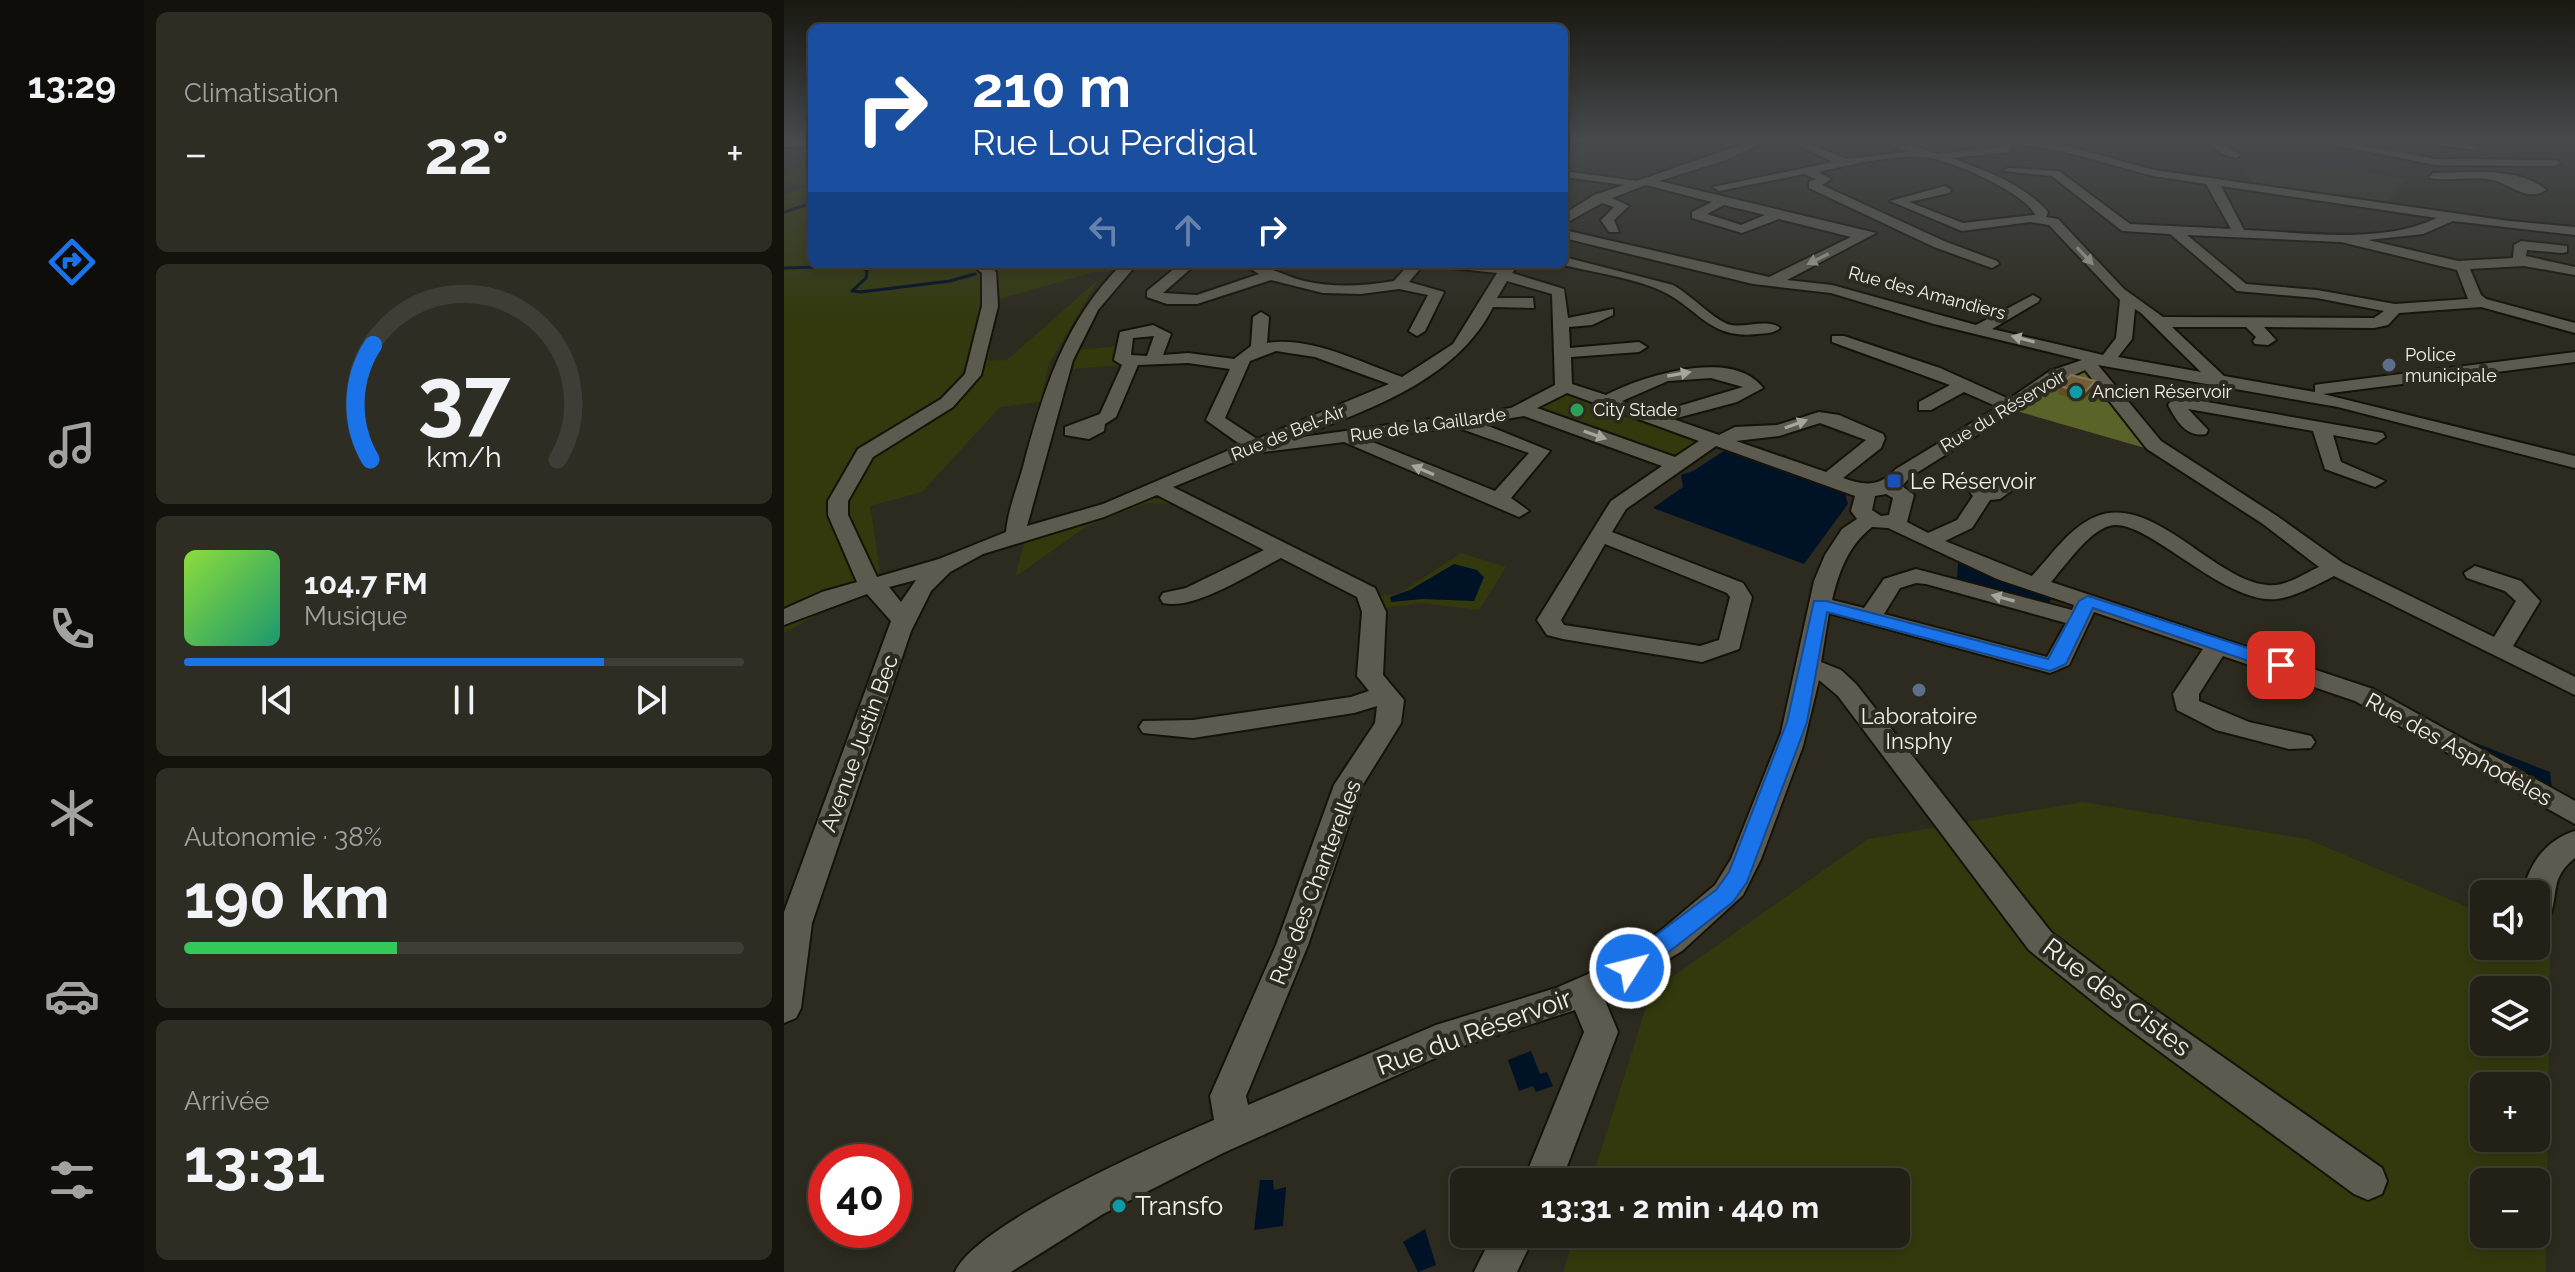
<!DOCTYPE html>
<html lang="fr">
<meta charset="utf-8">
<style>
body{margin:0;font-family:Raleway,sans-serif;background:#2e2d24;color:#f1f3f6;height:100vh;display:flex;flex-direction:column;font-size:30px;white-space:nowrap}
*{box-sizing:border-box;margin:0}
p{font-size:26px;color:#a2a3a1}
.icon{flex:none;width:44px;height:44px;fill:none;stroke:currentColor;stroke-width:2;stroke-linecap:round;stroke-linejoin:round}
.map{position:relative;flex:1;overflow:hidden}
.drawer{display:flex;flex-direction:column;gap:12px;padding:12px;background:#13120d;width:640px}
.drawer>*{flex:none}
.hud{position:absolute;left:24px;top:24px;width:760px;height:244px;border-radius:12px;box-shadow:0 4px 12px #0003,0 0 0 2px #3f3e36;background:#1a4fa0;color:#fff;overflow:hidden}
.controls{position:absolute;left:1686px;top:880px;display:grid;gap:16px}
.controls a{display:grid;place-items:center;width:80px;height:80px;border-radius:12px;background:#222017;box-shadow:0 4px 12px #0003,0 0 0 2px #3f3e36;font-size:40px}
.speed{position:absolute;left:24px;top:1144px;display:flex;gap:16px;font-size:40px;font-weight:700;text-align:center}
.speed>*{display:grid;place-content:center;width:104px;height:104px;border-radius:50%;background:#222017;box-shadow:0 4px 12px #0003,0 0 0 2px #3f3e36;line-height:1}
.speed .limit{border:12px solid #d22;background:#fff;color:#111}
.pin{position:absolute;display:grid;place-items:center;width:68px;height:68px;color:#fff;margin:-34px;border-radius:16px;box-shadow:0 4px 12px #0006}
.me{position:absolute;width:88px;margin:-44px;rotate:54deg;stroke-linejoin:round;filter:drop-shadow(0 0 6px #0008)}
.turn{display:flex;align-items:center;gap:28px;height:168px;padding:0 32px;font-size:36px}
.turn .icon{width:104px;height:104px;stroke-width:2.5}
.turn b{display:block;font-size:56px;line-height:68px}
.lanes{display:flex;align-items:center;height:76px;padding:0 32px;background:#0003;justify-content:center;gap:40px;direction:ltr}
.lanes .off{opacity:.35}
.big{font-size:60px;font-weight:700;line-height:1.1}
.drawer .tile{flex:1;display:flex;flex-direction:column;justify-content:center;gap:12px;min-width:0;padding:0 28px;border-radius:12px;background:#2e2d24}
.drawer .dial{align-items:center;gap:0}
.dial svg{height:208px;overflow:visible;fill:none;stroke:#3f3e36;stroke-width:7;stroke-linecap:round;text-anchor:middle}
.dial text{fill:#f1f3f6;stroke:none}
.song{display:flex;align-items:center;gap:24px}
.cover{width:96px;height:96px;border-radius:12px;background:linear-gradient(135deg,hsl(90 70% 55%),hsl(160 70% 35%))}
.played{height:8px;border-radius:4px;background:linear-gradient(90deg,#1a73e8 75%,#3f3e36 75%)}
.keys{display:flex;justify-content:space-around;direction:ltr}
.heat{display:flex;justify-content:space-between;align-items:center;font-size:44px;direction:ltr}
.charge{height:12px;border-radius:6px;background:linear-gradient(90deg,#34c759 38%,#3f3e36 0)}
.trip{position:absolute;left:666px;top:1168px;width:460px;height:80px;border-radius:12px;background:#222017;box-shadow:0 4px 12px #0003,0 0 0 2px #3f3e36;font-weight:700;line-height:80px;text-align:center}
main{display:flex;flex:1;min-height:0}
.tabs{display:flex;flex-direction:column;width:144px;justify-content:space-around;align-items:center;background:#0e0d09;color:#a2a3a1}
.tabs .icon{width:56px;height:56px}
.tabs .active{color:#1a73e8}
.tabs b{font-size:36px;color:#f1f3f6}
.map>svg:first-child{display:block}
.built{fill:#373423}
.green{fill:#33390d;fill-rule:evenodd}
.forest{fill:#5b6428}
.water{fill:#001226}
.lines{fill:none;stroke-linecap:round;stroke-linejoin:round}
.stream{stroke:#001226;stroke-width:3}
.minor-casing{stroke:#151309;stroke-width:4}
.minor{fill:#5d5b4f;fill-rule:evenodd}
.wall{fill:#634d25}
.shaded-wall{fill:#47381a}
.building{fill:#725f3a;stroke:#867655;stroke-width:2}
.oneway{fill:#a7a69c}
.route{fill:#1a73e8;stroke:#114b97;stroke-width:2}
.service-dot{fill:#5c6f8a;stroke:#2d2b1f;stroke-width:3}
.culture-dot{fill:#0f9aa8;stroke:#2d2b1f;stroke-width:3}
.leisure-dot{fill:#2e9e5b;stroke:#2d2b1f;stroke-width:3}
.transit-dot{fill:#1a4fb4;stroke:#2d2b1f;stroke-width:3}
.labels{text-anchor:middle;stroke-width:8;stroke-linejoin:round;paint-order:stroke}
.far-street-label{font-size:18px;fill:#f1f0e9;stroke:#2d2b1f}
.far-poi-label{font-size:18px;fill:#f1f0e9;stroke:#2d2b1f;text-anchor:start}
.poi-label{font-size:22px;fill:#f1f0e9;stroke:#2d2b1f;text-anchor:start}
.street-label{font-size:22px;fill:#f1f0e9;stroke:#2d2b1f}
.near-street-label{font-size:26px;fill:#f1f0e9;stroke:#2d2b1f}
.near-poi-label{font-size:26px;fill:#f1f0e9;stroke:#2d2b1f;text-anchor:start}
</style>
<main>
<nav class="tabs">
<b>13:29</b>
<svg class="icon active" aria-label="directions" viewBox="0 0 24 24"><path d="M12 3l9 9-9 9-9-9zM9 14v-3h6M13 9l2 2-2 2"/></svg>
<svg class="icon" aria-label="music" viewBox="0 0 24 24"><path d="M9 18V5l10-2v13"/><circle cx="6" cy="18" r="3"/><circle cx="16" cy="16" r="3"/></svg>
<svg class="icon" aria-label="phone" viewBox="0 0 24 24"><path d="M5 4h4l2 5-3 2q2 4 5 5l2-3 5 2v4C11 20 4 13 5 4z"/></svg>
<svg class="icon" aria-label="climate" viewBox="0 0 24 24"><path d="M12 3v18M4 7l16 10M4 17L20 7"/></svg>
<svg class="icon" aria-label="car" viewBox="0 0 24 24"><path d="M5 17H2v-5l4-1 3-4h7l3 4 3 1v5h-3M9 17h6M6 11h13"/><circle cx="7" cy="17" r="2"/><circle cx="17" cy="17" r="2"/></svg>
<svg class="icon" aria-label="filters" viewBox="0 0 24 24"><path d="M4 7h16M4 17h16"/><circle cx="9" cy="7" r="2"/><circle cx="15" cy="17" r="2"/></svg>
</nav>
<section class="drawer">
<div class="tile"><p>Climatisation</p>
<div class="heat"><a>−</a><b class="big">22°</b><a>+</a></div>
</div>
<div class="tile dial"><svg viewBox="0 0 100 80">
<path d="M14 69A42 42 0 1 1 86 69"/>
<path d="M14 69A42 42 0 0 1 15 25" stroke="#1a73e8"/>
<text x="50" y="56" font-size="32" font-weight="700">37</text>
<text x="50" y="72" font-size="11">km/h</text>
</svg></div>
<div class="tile">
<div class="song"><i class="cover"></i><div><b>104.7 FM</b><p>Musique</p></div></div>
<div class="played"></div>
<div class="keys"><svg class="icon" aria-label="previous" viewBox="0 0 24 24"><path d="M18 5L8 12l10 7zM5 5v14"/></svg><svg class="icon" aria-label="pause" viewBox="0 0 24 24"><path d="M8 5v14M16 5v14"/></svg><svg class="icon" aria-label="next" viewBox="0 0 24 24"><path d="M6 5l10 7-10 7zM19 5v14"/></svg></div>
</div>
<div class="tile"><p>Autonomie · 38%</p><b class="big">190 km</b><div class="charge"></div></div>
<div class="tile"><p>Arrivée</p><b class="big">13:31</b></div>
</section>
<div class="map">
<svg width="1791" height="1272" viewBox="0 0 1791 1272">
<rect width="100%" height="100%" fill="#2d2b1f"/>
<polygon class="built" points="1571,170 1622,179 1602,204 1473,184 1457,171"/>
<g class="green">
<polygon points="28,157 28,264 208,264 218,269 248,264 336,264 325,272 310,272 216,299 204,361 223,360 314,280 265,364 256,402 216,407 138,492 86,506 96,572 67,596 0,633 0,196 24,186 0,183 0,175"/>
<polygon points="334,346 336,365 288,369 295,350"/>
<polygon points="783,392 919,440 898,456 891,456 751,410 753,403"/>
<polygon points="368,498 384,499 436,526 390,504 363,503 303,526 231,577 241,540"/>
<polygon points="677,553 722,567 695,610 637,603 601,608 597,596 616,593"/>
<path d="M1298,802L1523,839L1700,914V946H1752V936L1766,942L1762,1272H779L791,1234H1112V1182H807L867,992L1084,839ZM1700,990H1752V1042H1700ZM1700,1086H1752V1138H1700ZM1700,1182H1752V1234H1700Z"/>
</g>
<polygon class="forest" points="1299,369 1306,372 1361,448 1229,410 1278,377"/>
<g class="water">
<polygon points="940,451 1061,494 1064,504 1020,564 869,508 899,487 897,475 909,471"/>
<polygon points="1174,563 1269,597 1263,605 1173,579"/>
<polygon points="670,564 693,570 700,577 690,601 638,599 607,602 606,597 626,590"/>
<polygon points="1676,737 1766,772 1768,790"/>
<polygon points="747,1051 756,1074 763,1072 769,1086 752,1092 749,1086 735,1091 724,1060"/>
<polygon points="476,1180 489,1180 490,1190 502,1187 499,1226 470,1230"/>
<polygon points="641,1229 652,1265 634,1272 619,1242"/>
</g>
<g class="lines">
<g class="stream">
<polyline points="0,212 28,203"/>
<polyline points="0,268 75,266 83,271 82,278 68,291 77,292 166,281 191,274"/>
</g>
<defs>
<g id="minor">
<polygon points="0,141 28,141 28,146 0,147"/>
<path d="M968,141H983L942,160L875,181L1092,233L1003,280L1048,285L1192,325L1249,295L1256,299L1254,302L1208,329L1319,355L1332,338L1336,300L1265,225L1246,222L1178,231L1106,201L1161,186L1167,190L1165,193L1125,202L1179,223L1251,215C1244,194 1162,157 1138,157C1105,155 1066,165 1034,172L1047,179L1038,185L1160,241L1213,261L1215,264L1208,268L1150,247L1025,188V182L1032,179L1020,174L935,191L929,187L1049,162L1005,141H1019L1062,159L1125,152L1097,141H1114L1154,154L1216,147L1218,141L1279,145L1370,170L1725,221L1791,227V235L1669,221L1639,234L1584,240L1674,261L1729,258L1730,245L1737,241L1783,246V252L1778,253L1743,250L1742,256L1791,267V275L1740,266L1686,269L1697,295L1702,299L1791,323V333L1697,307L1615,313L1604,325L1590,328L1480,327L1492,340L1484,345L1471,344L1469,341L1472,337L1462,327H1388L1440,376L1531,392V385L1537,384L1791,352V362L1539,394L1791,456V468L1554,407L1314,365L1377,441L1493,516L1559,563L1710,637L1732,601L1721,591L1683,578L1680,573L1691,566L1737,581L1756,601L1729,646L1791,677V695L1550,576C1532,585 1513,596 1493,599C1438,605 1361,515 1325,526C1303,533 1282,565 1267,582L1589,689L1791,801V824L1571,701L1439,656L1415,694V701L1465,722L1527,736L1531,742L1527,748L1505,749L1432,730L1393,710L1389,694L1419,649L1310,612L1285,665L1266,673L1045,613L1037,662L1057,670L1072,684L1267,932L1350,995L1598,1168L1603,1181L1598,1194L1584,1200L1570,1194L1326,1015L1245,950L1054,696L1035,680L1019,746L977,859L959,895L898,951L820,998L834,1032L777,1182H739L800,1032L791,1010L676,1047L439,1153L319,1214L227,1272H171C191,1224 377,1143 430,1120L426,1096L492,945L550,785L591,723L593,706L570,713L409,738L359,733L355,727L359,721L409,720L567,697L585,691L573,676L578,612L573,597L497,558C469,572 410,611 379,603L376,598L379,593L402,588L480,550L373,495L320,517L199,554L166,572L147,591L127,631L28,923L17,1008L12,1018L0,1023V912L107,621L83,594L0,625V609L38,592L73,582L44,515V501L74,449L157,399L181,374L198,306V273L187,264H203L212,272L214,306L197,375L169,407L89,457L64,501V515L93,577L155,559L222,532C224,510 233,488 239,467C259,391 281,320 338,264H353L314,310L289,360L243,526L319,504L457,445L422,420L446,369L404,363L354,365L332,417L321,424L320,431L305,439L281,435V427L316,414L338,365L330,360L336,332L369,325L387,334L379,355L404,353L450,359L467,346L469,317L477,312L485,317L483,343C528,336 577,363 618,377L669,344L713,273L667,268L660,264H735L728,273L780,289L784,318L829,309V315L808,325L785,327L786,348L855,342L863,347L855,352L787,357L788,384L822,395C858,376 949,347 979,388L953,402L889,419L935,435L951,427L993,425L1035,412L1055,415L1099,434L1101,438L1097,448L1059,478C1081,486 1095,487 1112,469L1214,407L1180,392L1147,410H1135V402L1166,385L1048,342V336H1060L1156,368L1225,399L1266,371L1298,360L1150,324L1047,293L969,284L780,238V230L985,277L1067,237L995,219L958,233L908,218V212L928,202L862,185L828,198L845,206L830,220L835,232H825L817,220L830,207L818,203L780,224V214L810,195L840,185L780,177V171L853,181ZM1228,143L1278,151L1369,176L1422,184L1447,229L1346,224L1275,171L1225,168L1219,171L1268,176L1338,231L1386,234L1453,291L1533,298L1600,311L1590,318L1379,317L1340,289L1274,219L1262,217L1264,212C1240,184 1202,171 1168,158L1225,152ZM1437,186L1653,218C1596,245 1521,232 1460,230ZM940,205L981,215L957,225L923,214ZM1403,235L1557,242L1673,270L1684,299L1611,304L1533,290L1462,284ZM723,281L768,294L771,385L727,408L511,438C583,410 672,381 709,307L750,308L749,298H713ZM1351,309L1357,313L1417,372L1334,357L1348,339ZM370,336L363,356L347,355L349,338ZM492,351L531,357L605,384L473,439L441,418L466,361ZM1301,370L1363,449L1479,524L1535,567C1519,574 1502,587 1483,585C1429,580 1368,492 1311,517C1286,527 1266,557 1248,576L1161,541L1188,528L1206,500L1216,499L1227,491L1221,480L1198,476L1181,486L1189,496L1173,520L1144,533L1123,522L1130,495L1118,486L1126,477L1233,410L1249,395ZM927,378L959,387L872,413L838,401L884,381ZM783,393L915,441L891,457L753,408ZM740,416L878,466L827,501L753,620L763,635L779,639L918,662L955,649L968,597L959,583L828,532L842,509L932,446L1071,496L1067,511L1073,519L1058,529L1041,555L1030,581L997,733L947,859L931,885L875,932L811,971L772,988L652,1025L464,1105L462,1096L524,945L578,786L617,723L620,700L599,675L602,612L591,588L389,487L472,453L560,442L735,517L745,511L727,498L766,451L697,423ZM1036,423L1082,440L1042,472L952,441L995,436ZM672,427L745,453L711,491L581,439ZM1102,494L1109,498L1105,515L1097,516L1088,510L1091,496ZM1088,527L1104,528L1213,579L1290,605L1288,610L1132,569L1100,579L1080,608L1048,600C1055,571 1064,546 1088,527ZM821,544L943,593L946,597L935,640L916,646L780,625L777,620ZM132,580L117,602L105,587ZM1132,583L1142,584L1282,623L1263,657L1100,614L1116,588Z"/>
<polygon points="1422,141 1434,141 1457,155 1452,158 1438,154"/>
<polygon points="1529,141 1553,141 1652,159 1771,160 1777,163 1771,166 1652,165"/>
<polygon points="1624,141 1665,141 1697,147 1692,150"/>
<polygon points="1791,141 1789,145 1764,142 1764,141"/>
<path d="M1649,173C1683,173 1735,166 1762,190C1746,201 1730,188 1715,182C1695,174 1666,182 1645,178Z"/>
<path d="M780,257L889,285C906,294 932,322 947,325C962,328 984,318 996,328C989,334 982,333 973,334C922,340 913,304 871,288C840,276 807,272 775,264H780Z"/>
<path d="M396,264H412L379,293L413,295L475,274L459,264C482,264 499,276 520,281C550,288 581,286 610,281L625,264H640L625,282L660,292L641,331L633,336L625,331L644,295L615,289L577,294L539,293L487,280L413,304H383L363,297V291Z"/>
<path d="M1406,399L1599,433L1601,437L1592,443L1549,435L1557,462L1601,481L1591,487L1541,469L1529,431L1404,409L1424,430L1422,434C1402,438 1392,420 1384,405L1387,401Z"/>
<path d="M1791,831V858C1763,880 1777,896 1763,923L1752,926V894H1739C1744,864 1762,840 1791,831Z"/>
<polygon points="709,1234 751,1234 733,1272 690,1272"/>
</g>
</defs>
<use href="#minor" class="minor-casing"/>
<use href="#minor" class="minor"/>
</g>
<polygon class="wall" points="1311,381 1309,389 1298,401 1274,394 1276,386"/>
<polygon class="shaded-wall" points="1311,381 1309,389 1298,401 1300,393"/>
<polygon class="building" points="1287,375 1311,381 1300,393 1276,386"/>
<defs><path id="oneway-solid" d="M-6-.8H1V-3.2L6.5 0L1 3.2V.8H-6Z" transform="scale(2)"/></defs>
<g class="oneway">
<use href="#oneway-solid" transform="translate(1301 256) rotate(47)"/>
<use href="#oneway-solid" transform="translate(1034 259) rotate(154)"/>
<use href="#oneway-solid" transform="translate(1239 339) rotate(-165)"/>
<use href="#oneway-solid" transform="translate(895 374) rotate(-10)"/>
<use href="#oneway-solid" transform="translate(1012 424) rotate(-20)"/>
<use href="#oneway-solid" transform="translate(811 435) rotate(19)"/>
<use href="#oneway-solid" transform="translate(639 470) rotate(-157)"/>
<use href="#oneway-solid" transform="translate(1219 598) rotate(-165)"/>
</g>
<linearGradient id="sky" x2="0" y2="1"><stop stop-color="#191811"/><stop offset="0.44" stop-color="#464a4d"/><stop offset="1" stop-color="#464a4d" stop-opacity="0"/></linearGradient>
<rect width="1791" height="319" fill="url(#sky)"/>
<polygon class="route" points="1304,596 1504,661 1507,665 1497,671 1491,670 1309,608 1282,664 1266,671 1043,612 1023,722 963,882 949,902 855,975 846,978 837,975 833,968 837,961 932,890 945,872 1003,722 1030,601 1042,601 1264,659 1295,601"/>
<g class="service-dot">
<circle cx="1605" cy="365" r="8"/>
<circle cx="1135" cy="690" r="8"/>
</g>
<g class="culture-dot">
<circle cx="1292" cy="392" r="8"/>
<circle cx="335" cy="1206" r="8"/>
</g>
<circle class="leisure-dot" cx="793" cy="410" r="8"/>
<rect class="transit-dot" x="1102" y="473" width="16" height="16" rx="4"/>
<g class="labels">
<g class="far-street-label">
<text transform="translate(1143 293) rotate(15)" y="6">Rue des Amandiers</text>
<text transform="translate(1219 411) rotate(-31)" y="6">Rue du Réservoir</text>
<text transform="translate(644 425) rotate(-8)" y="6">Rue de la Gaillarde</text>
<text transform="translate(504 433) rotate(-22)" y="6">Rue de Bel-Air</text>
</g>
<g class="far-poi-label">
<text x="1621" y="361">Police<tspan x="1621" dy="21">municipale</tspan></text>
<text x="1308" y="398">Ancien Réservoir</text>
<text x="809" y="416">City Stade</text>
</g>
<g class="poi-label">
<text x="1126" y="489">Le Réservoir</text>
<text x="1135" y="724" text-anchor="middle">Laboratoire<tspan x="1135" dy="25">Insphy</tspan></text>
</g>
<g class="street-label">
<text transform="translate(75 743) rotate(-70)" y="8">Avenue Justin Bec</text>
<text transform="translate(1675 749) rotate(29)" y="8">Rue des Asphodèles</text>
<text transform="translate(531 882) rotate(-69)" y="8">Rue des Chanterelles</text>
</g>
<g class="near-street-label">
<text transform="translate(1333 997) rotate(37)" y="9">Rue des Cistes</text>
<text transform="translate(690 1032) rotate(-20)" y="9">Rue du Réservoir</text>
</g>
<g class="near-poi-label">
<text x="351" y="1215">Transfo</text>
</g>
</g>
</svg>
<div class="controls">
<a><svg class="icon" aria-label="sound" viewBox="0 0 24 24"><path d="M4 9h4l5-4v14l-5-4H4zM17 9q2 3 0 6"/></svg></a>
<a><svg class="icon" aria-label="layers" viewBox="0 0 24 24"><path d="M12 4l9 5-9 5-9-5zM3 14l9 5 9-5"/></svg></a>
<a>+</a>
<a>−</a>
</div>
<div class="speed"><div class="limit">40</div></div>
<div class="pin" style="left:1497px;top:665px;background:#d93025"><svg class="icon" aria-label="arrive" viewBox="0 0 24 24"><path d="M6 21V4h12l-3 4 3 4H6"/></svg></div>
<svg class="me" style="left:846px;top:968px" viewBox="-20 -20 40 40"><circle r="17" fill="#1a73e8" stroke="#fff" stroke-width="3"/><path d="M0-11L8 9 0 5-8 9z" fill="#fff"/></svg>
<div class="trip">13:31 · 2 min · 440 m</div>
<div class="hud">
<div class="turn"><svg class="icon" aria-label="right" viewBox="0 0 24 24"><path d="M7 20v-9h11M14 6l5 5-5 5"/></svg><div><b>210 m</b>Rue Lou Perdigal</div></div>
<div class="lanes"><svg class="icon off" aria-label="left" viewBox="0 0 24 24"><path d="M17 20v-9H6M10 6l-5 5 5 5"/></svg><svg class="icon off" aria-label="ahead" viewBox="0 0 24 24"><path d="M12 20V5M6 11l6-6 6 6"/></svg><svg class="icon" aria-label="right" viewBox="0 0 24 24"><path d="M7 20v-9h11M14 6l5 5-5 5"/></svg></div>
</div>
</div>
</main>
